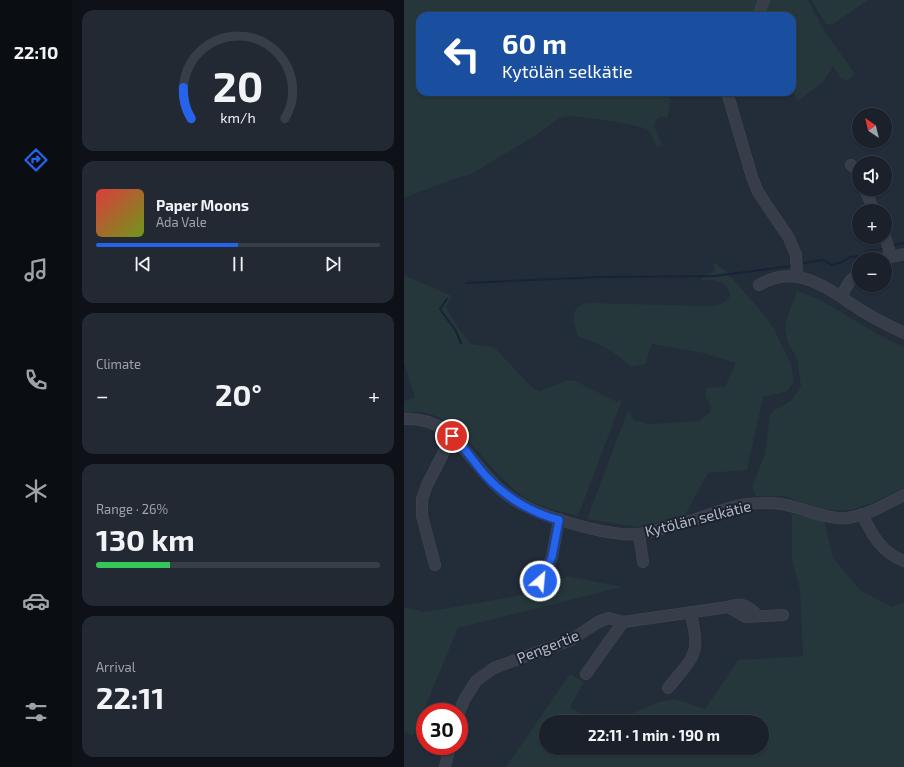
<!DOCTYPE html>
<meta charset="utf-8">
<style>
body{margin:0;font-family:"Exo 2",sans-serif;background:#232933;color:#f1f3f6;height:100vh;display:flex;flex-direction:column;font-size:15px;white-space:nowrap}
*{box-sizing:border-box;margin:0}
p{font-size:13px;color:#9fa3a9}
.icon{flex:none;width:22px;height:22px;fill:none;stroke:currentColor;stroke-width:2;stroke-linecap:round;stroke-linejoin:round}
.map{position:relative;flex:1;overflow:hidden}
.sheet{display:flex;flex-direction:column;gap:10px;padding:10px;background:#0e1218;width:332px}
.sheet>*{flex:none}
.hud{position:absolute;left:12px;top:12px;width:380px;height:84px;border-radius:12px;box-shadow:0 1px 3px #0004,0 0 0 1px #383e47;background:#1a4fa0;color:#fff;overflow:hidden}
.needle{width:26px;rotate:325deg}
.buttons{position:absolute;left:448px;top:108px;display:grid;gap:8px}
.buttons a{display:grid;place-items:center;width:40px;height:40px;border-radius:50%;background:#1a212b;box-shadow:0 1px 3px #0004,0 0 0 1px #383e47;font-size:20px}
.speed{position:absolute;left:12px;top:703px;display:flex;gap:8px;font-size:20px;font-weight:700;text-align:center}
.speed>*{display:grid;place-content:center;width:52px;height:52px;border-radius:50%;background:#1a212b;box-shadow:0 1px 3px #0004,0 0 0 1px #383e47;line-height:1}
.speed .limit{border:6px solid #d22;background:#fff;color:#111}
.pin{position:absolute;display:grid;place-items:center;width:34px;height:34px;color:#fff;margin:-17px;border:2px solid #fff;border-radius:50%;box-shadow:0 1px 4px #0007}
.me{position:absolute;width:44px;margin:-22px;rotate:27deg;stroke-linejoin:round;filter:drop-shadow(0 0 3px #0008)}
.turn{display:flex;align-items:center;gap:14px;height:84px;padding:0 20px;font-size:18px}
.turn .icon{width:52px;height:52px;stroke-width:2.5}
.turn b{display:block;font-size:28px;line-height:34px}
.big{font-size:30px;font-weight:700;line-height:1.1}
.sheet .card{flex:1;display:flex;flex-direction:column;justify-content:center;gap:6px;min-width:0;padding:0 14px;border-radius:12px;background:#232933}
.sheet .dial{align-items:center;gap:0}
.dial svg{height:104px;overflow:visible;fill:none;stroke:#383e47;stroke-width:7;stroke-linecap:round;text-anchor:middle}
.dial text{fill:#f1f3f6;stroke:none}
.song{display:flex;align-items:center;gap:12px}
.cover{width:48px;height:48px;border-radius:6px;background:linear-gradient(135deg,hsl(0 70% 55%),hsl(80 70% 35%))}
.played{height:4px;border-radius:2px;background:linear-gradient(90deg,#2563eb 50%,#383e47 50%)}
.keys{display:flex;justify-content:space-around;direction:ltr}
.heat{display:flex;justify-content:space-between;align-items:center;font-size:22px;direction:ltr}
.charge{height:6px;border-radius:3px;background:linear-gradient(90deg,#34c759 26%,#383e47 0)}
.trip{position:absolute;left:135px;top:715px;width:230px;height:40px;border-radius:20px;background:#1a212b;box-shadow:0 1px 3px #0004,0 0 0 1px #383e47;font-weight:700;line-height:40px;text-align:center}
main{display:flex;flex:1;min-height:0}
.dock{display:flex;flex-direction:column;width:72px;justify-content:space-around;align-items:center;background:#0a0d11;color:#9fa3a9}
.dock .icon{width:28px;height:28px}
.dock .active{color:#2563eb}
.dock b{font-size:18px;color:#f1f3f6}
.map>svg:first-child{display:block}
.green{fill:#25373a;fill-rule:evenodd}
.lines{fill:none;stroke-linecap:round;stroke-linejoin:round}
.stream{stroke:#172336;stroke-width:2}
.minor-casing{stroke:#404752;stroke-width:12}
.minor{stroke:#373e49;stroke-width:11}
.route-casing{stroke:#184099;stroke-width:10}
.route{stroke:#2563eb;stroke-width:7}
.labels{text-anchor:middle;stroke-width:4;stroke-linejoin:round;paint-order:stroke}
.street-label{font-size:15px;fill:#b2b9c5;stroke:#1c232e}
</style>
<main>
<nav class="dock">
<b>22:10</b>
<svg class="icon active" aria-label="directions" viewBox="0 0 24 24"><path d="M12 3l9 9-9 9-9-9zM9 14v-3h6M13 9l2 2-2 2"/></svg>
<svg class="icon" aria-label="music" viewBox="0 0 24 24"><path d="M9 18V5l10-2v13"/><circle cx="6" cy="18" r="3"/><circle cx="16" cy="16" r="3"/></svg>
<svg class="icon" aria-label="phone" viewBox="0 0 24 24"><path d="M5 4h4l2 5-3 2q2 4 5 5l2-3 5 2v4C11 20 4 13 5 4z"/></svg>
<svg class="icon" aria-label="climate" viewBox="0 0 24 24"><path d="M12 3v18M4 7l16 10M4 17L20 7"/></svg>
<svg class="icon" aria-label="car" viewBox="0 0 24 24"><path d="M5 17H2v-5l4-1 3-4h7l3 4 3 1v5h-3M9 17h6M6 11h13"/><circle cx="7" cy="17" r="2"/><circle cx="17" cy="17" r="2"/></svg>
<svg class="icon" aria-label="filters" viewBox="0 0 24 24"><path d="M4 7h16M4 17h16"/><circle cx="9" cy="7" r="2"/><circle cx="15" cy="17" r="2"/></svg>
</nav>
<section class="sheet">
<div class="card dial"><svg viewBox="0 0 100 80">
<path d="M14 69A42 42 0 1 1 86 69"/>
<path d="M14 69A42 42 0 0 1 8 45" stroke="#2563eb"/>
<text x="50" y="56" font-size="32" font-weight="700">20</text>
<text x="50" y="72" font-size="11">km/h</text>
</svg></div>
<div class="card">
<div class="song"><i class="cover"></i><div><b>Paper Moons</b><p>Ada Vale</p></div></div>
<div class="played"></div>
<div class="keys"><svg class="icon" aria-label="previous" viewBox="0 0 24 24"><path d="M18 5L8 12l10 7zM5 5v14"/></svg><svg class="icon" aria-label="pause" viewBox="0 0 24 24"><path d="M8 5v14M16 5v14"/></svg><svg class="icon" aria-label="next" viewBox="0 0 24 24"><path d="M6 5l10 7-10 7zM19 5v14"/></svg></div>
</div>
<div class="card"><p>Climate</p>
<div class="heat"><a>−</a><b class="big">20°</b><a>+</a></div>
</div>
<div class="card"><p>Range · 26%</p><b class="big">130 km</b><div class="charge"></div></div>
<div class="card"><p>Arrival</p><b class="big">22:11</b></div>
</section>
<div class="map">
<svg width="500" height="767" viewBox="0 0 500 767">
<rect width="100%" height="100%" fill="#232c39"/>
<g class="green">
<path d="M0,0H354L347,16H16V92H262L267,101L263,118L257,116L252,120L250,126L258,145L253,148C251,142 248,133 242,129C235,125 176,116 165,116L156,118L129,137L66,175L55,177L0,198Z"/>
<polygon points="364,0 404,0 419,29 451,74 443,81 437,78 429,66 419,82 394,101 388,91 388,16 358,16"/>
<polygon points="407,0 464,0 428,25 422,24"/>
<path d="M311,263L321,270L361,316L371,331L387,364L390,382L383,391L359,397L343,470L304,473L280,517L234,527L183,519L224,410L230,420L244,424L295,421L307,411L305,402L301,397L302,388L321,387L332,363L299,353L248,344L241,364L226,367C212,351 194,343 174,336C168,321 165,306 184,303L305,306C314,305 322,304 326,295C323,279 310,280 297,280L303,274L311,271L309,264Z"/>
<path d="M0,275L48,296L42,307L54,328L67,344L90,347L129,388L136,391L163,380L171,381L211,401L218,400L174,516C156,511 136,508 120,497C85,475 61,419 18,412C13,411 6,413 0,413V401L11,398L0,362Z"/>
<path d="M393,291C431,303 463,332 500,347V488L468,503L447,510H420L380,496H352L348,487L361,454L366,415L371,410L388,400L397,386L393,359L384,342L381,330L383,318Z"/>
<path d="M388,514L420,520L429,558L456,590L488,607L500,602V767H102L166,674L180,682L166,707L187,720L229,713L255,702L271,699L301,709L334,660L399,656L396,589L388,559ZM142,722H358V748H142Z"/>
<polygon points="163,576 218,587 54,628 9,736 0,732 0,607 21,612 136,592"/>
</g>
<g class="lines">
<g class="stream">
<polyline points="490,245 500,243"/>
<polyline points="400,263 419,260 428,265 438,262 446,257 455,256 463,251 478,249"/>
<polyline points="62,283 196,277 311,276 387,266"/>
<polyline points="43,299 36,309 52,331 57,343"/>
</g>
<defs>
<g id="minor">
<polyline points="354,16 360,0"/>
<polyline points="323,92 348,177 354,192 385,238 392,255 393,277"/>
<polyline points="447,165 451,168 455,175"/>
<polyline points="461,189 470,211"/>
<polyline points="481,237 487,256"/>
<polyline points="478,259 500,254"/>
<path d="M355,285C391,264 419,285 449,305C465,316 483,325 500,333"/>
<polyline points="437,296 446,281 455,273"/>
<path d="M0,419C44,417 57,448 83,476C93,488 107,499 121,506C146,519 206,537 235,534C250,532 267,526 282,522C302,517 322,507 343,504C355,503 370,502 382,505C402,509 423,520 444,518C464,515 482,504 500,495"/>
<path d="M458,514C468,535 478,553 500,561"/>
<polyline points="235,534 239,562"/>
<polyline points="31,565 18,516 18,499 23,485 48,436"/>
<polyline points="136,581 148,557 155,519"/>
<polyline points="324,607 342,617 379,615"/>
<polyline points="182,674 219,622"/>
<path d="M264,688C290,656 298,654 286,612"/>
<path d="M55,713L60,700L72,681L90,668L167,640L194,622L205,618L219,622L324,607C338,602 343,605 353,615"/>
<polyline points="41,767 46,746"/>
</g>
</defs>
<use href="#minor" class="minor-casing"/>
<use href="#minor" class="minor"/>
</g>
<g class="lines">
<defs>
<path id="route" d="M48,436C62,448 70,463 82,476C101,497 128,513 155,520L148,557L136,581"/>
</defs>
<use href="#route" class="route-casing"/>
<use href="#route" class="route"/>
</g>
<g class="labels">
<g class="street-label">
<text transform="translate(294 519) rotate(-14)" y="5">Kytölän selkätie</text>
<text transform="translate(144 647) rotate(-22)" y="5">Pengertie</text>
</g>
</g>
</svg>
<div class="buttons">
<a><svg class="needle" viewBox="-14 -14 28 28"><path d="M0-13l5 13h-10z" fill="#e53935"/><path d="M0 13l5-13h-10z" fill="#9fa3a9"/></svg></a>
<a><svg class="icon" aria-label="sound" viewBox="0 0 24 24"><path d="M4 9h4l5-4v14l-5-4H4zM17 9q2 3 0 6"/></svg></a>
<a>+</a>
<a>−</a>
</div>
<div class="speed"><div class="limit">30</div></div>
<div class="pin" style="left:48px;top:436px;background:#d93025"><svg class="icon" aria-label="arrive" viewBox="0 0 24 24"><path d="M6 21V4h12l-3 4 3 4H6"/></svg></div>
<svg class="me" style="left:136px;top:581px" viewBox="-20 -20 40 40"><circle r="17" fill="#2563eb" stroke="#fff" stroke-width="3"/><path d="M0-11L8 9 0 5-8 9z" fill="#fff"/></svg>
<div class="trip">22:11 · 1 min · 190 m</div>
<div class="hud">
<div class="turn"><svg class="icon" aria-label="left" viewBox="0 0 24 24"><path d="M17 20v-9H6M10 6l-5 5 5 5"/></svg><div><b>60 m</b>Kytölän selkätie</div></div>
</div>
</div>
</main>
